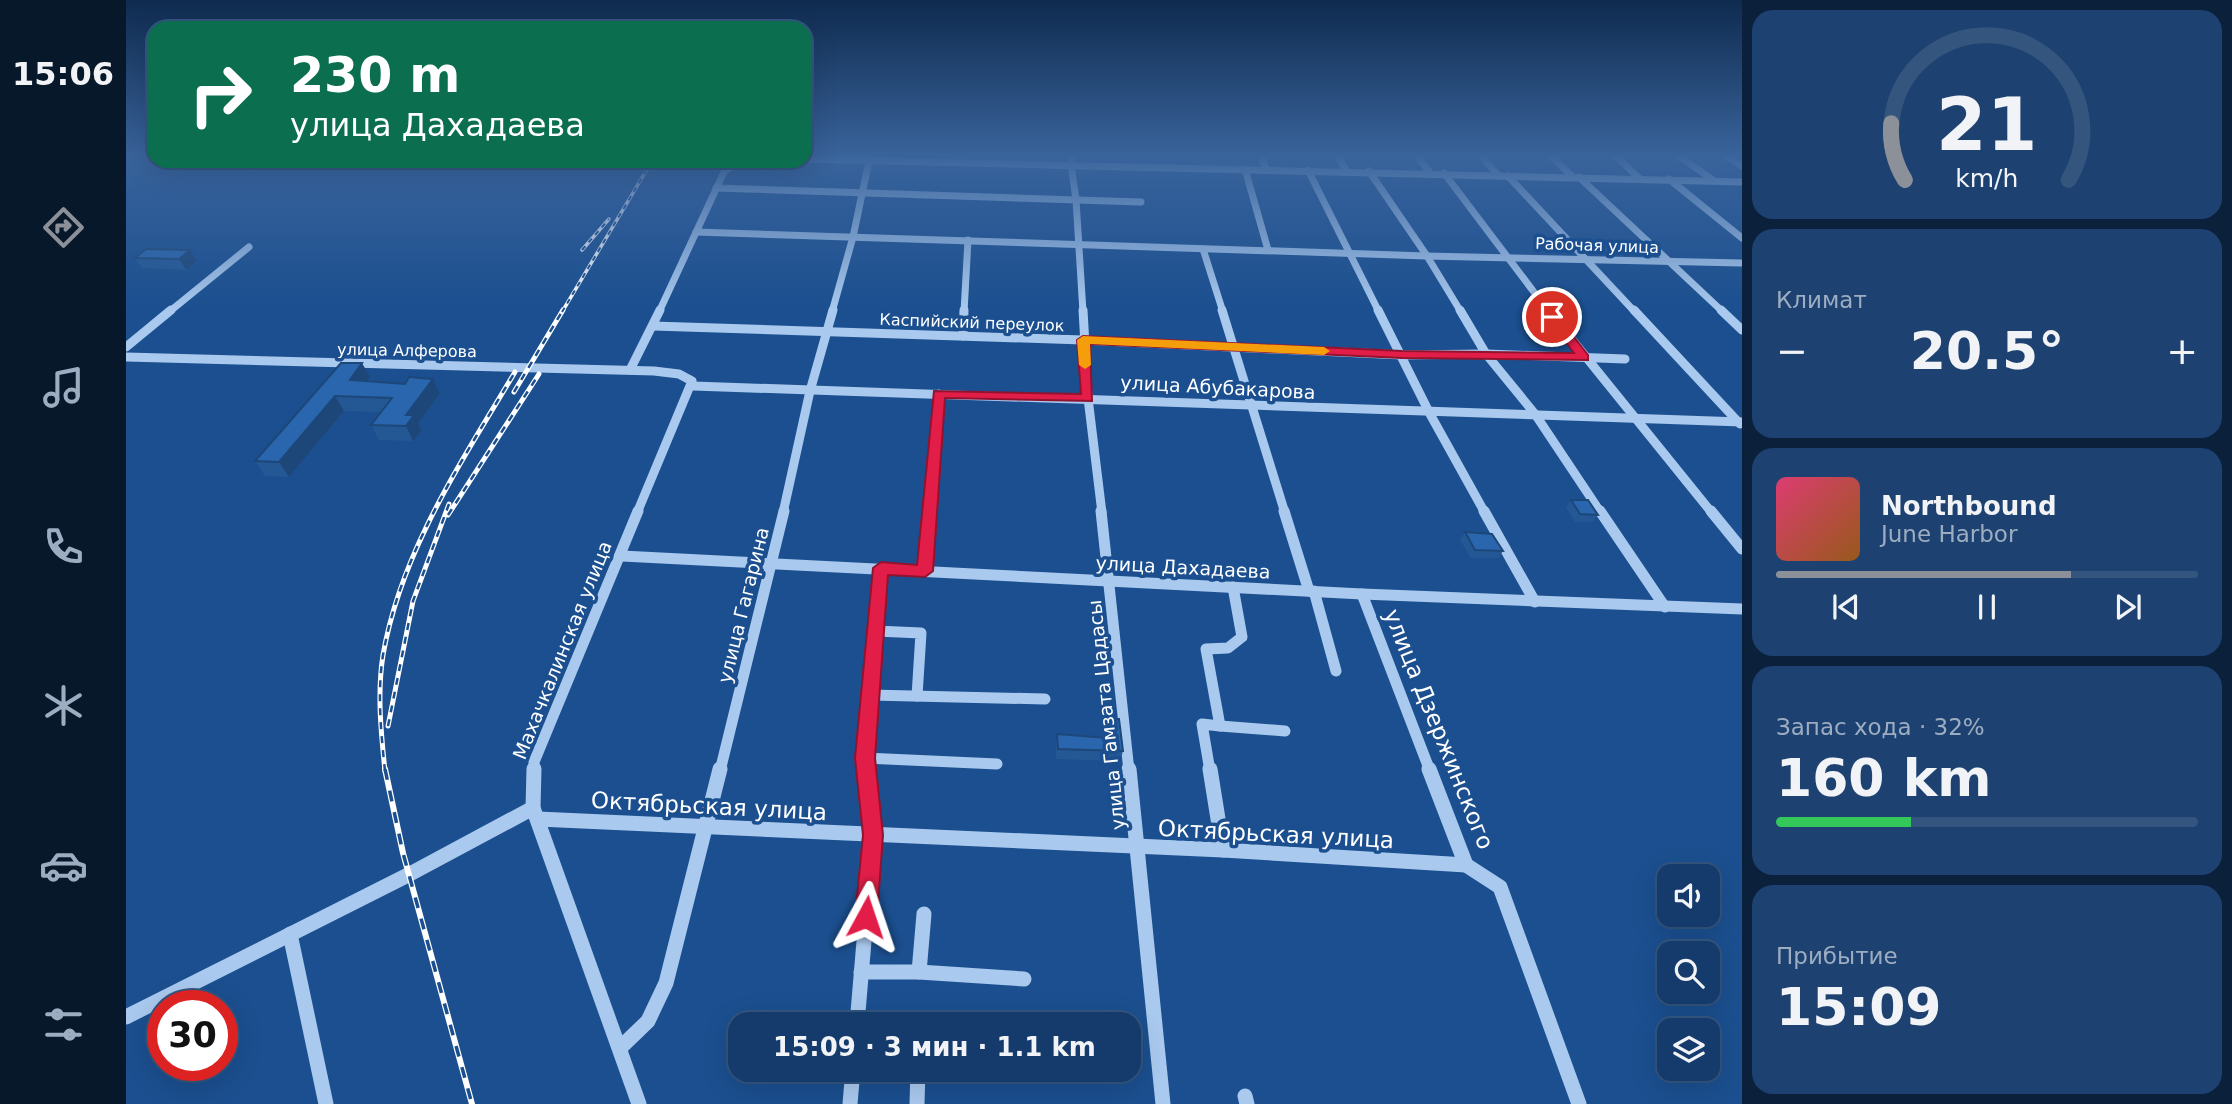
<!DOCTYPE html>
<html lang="ru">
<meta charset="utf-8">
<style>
body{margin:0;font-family:"DejaVu Sans",sans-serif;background:#1d4271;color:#f1f3f6;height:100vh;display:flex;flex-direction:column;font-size:26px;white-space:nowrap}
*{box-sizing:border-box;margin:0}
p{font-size:23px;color:#9dadc1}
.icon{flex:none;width:38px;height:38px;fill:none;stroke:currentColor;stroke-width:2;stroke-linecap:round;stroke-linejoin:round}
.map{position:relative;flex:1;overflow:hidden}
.panel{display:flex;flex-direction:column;gap:10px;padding:10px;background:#0b203b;width:490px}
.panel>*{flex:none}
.guide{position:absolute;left:21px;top:21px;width:665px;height:147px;border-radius:21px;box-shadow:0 7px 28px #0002,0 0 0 2px #33557e;background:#0b6e4f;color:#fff;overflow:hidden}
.tools{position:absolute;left:1531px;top:864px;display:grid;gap:14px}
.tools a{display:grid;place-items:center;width:63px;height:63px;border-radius:14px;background:#143b6b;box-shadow:0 7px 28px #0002,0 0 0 2px #33557e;font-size:35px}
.speed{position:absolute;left:21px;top:990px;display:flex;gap:14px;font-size:35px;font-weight:700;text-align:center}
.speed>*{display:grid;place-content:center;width:91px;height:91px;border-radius:50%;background:#143b6b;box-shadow:0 7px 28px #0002,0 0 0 2px #33557e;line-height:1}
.speed .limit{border:10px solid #d22;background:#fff;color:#111}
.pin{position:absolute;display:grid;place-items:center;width:60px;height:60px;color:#fff;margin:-30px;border:4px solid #fff;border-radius:50%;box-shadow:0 2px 7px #0007}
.me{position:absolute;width:77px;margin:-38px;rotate:5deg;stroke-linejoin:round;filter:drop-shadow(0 0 5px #0008)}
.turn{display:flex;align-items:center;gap:24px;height:147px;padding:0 28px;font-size:32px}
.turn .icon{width:91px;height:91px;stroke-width:2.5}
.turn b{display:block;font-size:49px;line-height:60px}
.big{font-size:52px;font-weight:700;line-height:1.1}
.panel .card{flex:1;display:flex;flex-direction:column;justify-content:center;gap:10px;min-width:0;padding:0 24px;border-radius:21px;background:#1d4271}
.panel .dial{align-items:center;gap:0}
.dial svg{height:182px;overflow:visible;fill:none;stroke:#33557e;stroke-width:7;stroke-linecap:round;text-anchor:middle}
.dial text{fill:#f1f3f6;stroke:none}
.song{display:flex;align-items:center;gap:21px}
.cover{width:84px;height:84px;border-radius:10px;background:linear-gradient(135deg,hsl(340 70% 55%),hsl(30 70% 35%))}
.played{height:7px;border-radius:4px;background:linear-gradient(90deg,#8c9099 70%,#33557e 70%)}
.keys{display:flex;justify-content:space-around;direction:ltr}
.heat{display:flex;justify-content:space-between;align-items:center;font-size:38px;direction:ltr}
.charge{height:10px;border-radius:5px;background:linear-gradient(90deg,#34c759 32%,#33557e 0)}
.trip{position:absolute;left:602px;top:1012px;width:413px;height:70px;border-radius:21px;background:#143b6b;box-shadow:0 7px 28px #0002,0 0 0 2px #33557e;font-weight:700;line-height:70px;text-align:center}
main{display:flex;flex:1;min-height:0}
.menu{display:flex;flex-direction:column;width:126px;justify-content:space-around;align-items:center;background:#08182b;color:#9dadc1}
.menu .icon{width:49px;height:49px}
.menu .active{color:#8c9099}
.menu b{font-size:32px;color:#f1f3f6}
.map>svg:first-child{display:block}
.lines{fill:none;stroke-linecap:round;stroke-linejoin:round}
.minor-far3{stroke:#a9c9ee;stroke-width:7}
.minor-far2{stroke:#a9c9ee;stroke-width:9}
.minor-far1{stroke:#a9c9ee;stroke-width:11}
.minor{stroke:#a9c9ee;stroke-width:15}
.rail-far2-casing{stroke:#fff;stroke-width:3.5}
.rail-far1-casing{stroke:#fff;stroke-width:5}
.rail-casing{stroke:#fff;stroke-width:6}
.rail-far2{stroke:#1b4f8f;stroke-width:2;stroke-dasharray:5;stroke-linecap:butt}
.rail-far1{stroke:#1b4f8f;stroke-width:2.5;stroke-dasharray:7;stroke-linecap:butt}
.rail{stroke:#1b4f8f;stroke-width:3.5;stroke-dasharray:11;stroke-linecap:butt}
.wall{fill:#245895}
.shaded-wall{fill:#1d4779}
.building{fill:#2a66ad;stroke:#1d4779;stroke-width:2}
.route{fill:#e11d48;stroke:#92132f;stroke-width:2}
.slow{fill:#f59e0b}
.labels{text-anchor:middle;stroke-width:7;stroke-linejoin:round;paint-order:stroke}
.far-street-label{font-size:16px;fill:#fff;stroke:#1b4f8f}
.street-label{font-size:19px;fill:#fff;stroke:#1b4f8f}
.near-street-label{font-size:23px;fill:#fff;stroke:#1b4f8f}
</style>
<main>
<nav class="menu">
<b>15:06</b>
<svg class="icon active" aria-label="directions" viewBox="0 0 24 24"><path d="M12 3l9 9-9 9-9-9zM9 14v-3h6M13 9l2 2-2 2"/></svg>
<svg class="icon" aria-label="music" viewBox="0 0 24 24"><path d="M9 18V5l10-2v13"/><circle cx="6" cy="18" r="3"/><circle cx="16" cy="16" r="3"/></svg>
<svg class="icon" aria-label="phone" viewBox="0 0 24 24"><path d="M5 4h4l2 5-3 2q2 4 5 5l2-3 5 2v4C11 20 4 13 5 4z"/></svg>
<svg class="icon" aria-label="climate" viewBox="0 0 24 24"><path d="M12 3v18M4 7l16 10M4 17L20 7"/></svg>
<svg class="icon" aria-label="car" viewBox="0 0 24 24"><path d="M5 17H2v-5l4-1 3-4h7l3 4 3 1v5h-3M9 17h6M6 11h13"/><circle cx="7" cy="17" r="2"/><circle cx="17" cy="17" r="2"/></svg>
<svg class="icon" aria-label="filters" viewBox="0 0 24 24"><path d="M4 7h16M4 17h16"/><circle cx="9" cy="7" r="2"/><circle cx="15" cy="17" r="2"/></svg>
</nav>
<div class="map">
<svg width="1616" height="1104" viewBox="0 0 1616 1104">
<rect width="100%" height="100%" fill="#1b4f8f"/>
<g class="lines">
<g class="minor-far3">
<polyline points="944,156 950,200 957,312"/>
<polyline points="1135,156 1140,169"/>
<polyline points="1211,156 1221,171"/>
<polyline points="1291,156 1304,173"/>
<polyline points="1355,156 1372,175"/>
<polyline points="1425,156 1447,177"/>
<polyline points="1490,156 1513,178"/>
<polyline points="1553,156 1587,180"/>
<polyline points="1601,156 1616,166"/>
<polyline points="679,159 1616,182"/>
<polyline points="1119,169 1142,250"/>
<polyline points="1182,170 1253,312"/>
<polyline points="1243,171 1301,256 1335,312"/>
<polyline points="1318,173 1423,312"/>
<polyline points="1382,176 1509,312"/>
<polyline points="1453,177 1597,312"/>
<polyline points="1543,179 1616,238"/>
<polyline points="590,188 1015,202"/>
<polyline points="570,232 1301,256 1616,263"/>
<polyline points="1077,249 1097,312"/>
<polyline points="43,312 123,247"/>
<polyline points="533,312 598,172 613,161"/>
<polyline points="706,312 727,237 744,156"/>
<polyline points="838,312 842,240"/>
</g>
<g class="minor-far2">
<polyline points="957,310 962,398 976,513"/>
<polyline points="1096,310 1159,513"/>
<polyline points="1252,310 1304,414 1359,513"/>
<polyline points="1334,310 1360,354 1409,414 1475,513"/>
<polyline points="1422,310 1586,513"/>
<polyline points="1508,310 1614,424"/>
<polyline points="1595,310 1616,330"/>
<polyline points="527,326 957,340 1276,355 1360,354 1499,359"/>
<polyline points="837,336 838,310"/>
<polyline points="0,347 45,310"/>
<polyline points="0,357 528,371 553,374 566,381 511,513"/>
<polyline points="504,370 534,310"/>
<polyline points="567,386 1616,422"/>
<polyline points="657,513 684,391 707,310"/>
<polyline points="804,513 813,394"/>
</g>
<g class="minor-far1">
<polyline points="975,511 1003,771"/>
<polyline points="1158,511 1183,591"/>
<polyline points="1358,511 1409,602"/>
<polyline points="1474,511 1539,607"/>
<polyline points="1585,511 1616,549"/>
<polyline points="496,556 1236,594 1616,609"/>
<polyline points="799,571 804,511"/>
<polyline points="1188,591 1210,671"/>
<polyline points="1236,594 1304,771"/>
<polyline points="750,631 795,633 791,696"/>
<polyline points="744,695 919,699"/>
<polyline points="1094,726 1159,731"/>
<polyline points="739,758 871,764"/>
<polyline points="408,771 408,762 512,511"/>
<polyline points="594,771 658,511"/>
<polyline points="740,771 739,758 755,568"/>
<polyline points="1084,771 1076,724 1094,726 1080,649 1102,648 1116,637 1107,587"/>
</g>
<g class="minor">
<polyline points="408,769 407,808 513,1104"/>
<polyline points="1003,769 1037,1104"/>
<polyline points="1084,769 1097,850"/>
<polyline points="1303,769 1340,865 1374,887 1453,1104"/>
<polyline points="412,819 1097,850 1340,865"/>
<polyline points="164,934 200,1104"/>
<polyline points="735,972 793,972 898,979"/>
<polyline points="793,972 798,914"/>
<polyline points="0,1017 282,875 407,808"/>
<polyline points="731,1024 747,835 740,769"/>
<polyline points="494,1048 522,1021 540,983 594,769"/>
<polyline points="1119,1096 1121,1104"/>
<polyline points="724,1104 727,1069"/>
<polyline points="791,1104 792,1069"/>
</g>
<defs>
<g id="rail-far2">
<polyline points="456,250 483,219"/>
<polyline points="436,312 526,161"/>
</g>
<g id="rail-far1">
<polyline points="388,392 437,310"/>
<polyline points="322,515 413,374"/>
<polyline points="262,726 287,601 323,504"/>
<path d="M259,771C255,733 251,693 257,655C275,551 336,461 389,372"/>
</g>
<polyline id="rail" points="259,769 277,853 346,1104"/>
</defs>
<use href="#rail-far2" class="rail-far2-casing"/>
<use href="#rail-far1" class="rail-far1-casing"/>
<use href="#rail" class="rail-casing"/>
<use href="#rail-far2" class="rail-far2"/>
<use href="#rail-far1" class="rail-far1"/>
<use href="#rail" class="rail"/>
</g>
<g class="wall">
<polygon points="64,250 71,261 60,270 16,268 9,258"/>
<polygon points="215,363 244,377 241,381 279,384 307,379 314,393 292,424 296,430 287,441 253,440 245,425 255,412 218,411 163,477 139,476 129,461"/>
<polygon points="1445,500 1472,515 1466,522 1449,522 1440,507"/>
<polygon points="1339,532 1377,551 1372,558 1345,558 1334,540"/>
<polygon points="980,719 997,751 994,761 930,759 930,745 931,734 978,737 978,730"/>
</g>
<g class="shaded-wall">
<polygon points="64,250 71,261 60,270 53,259"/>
<polygon points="236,363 244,377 232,395 224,380"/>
<polygon points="307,379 314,393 292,424 296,430 287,441 280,426 280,415"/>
<polygon points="209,396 218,411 163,477 153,462"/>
</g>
<g class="building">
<polygon points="20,249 64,250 53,259 9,258"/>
<polygon points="215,363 236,363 224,380 279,384 283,377 307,379 280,415 288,415 280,426 245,425 266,398 209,396 153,462 129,461"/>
<polygon points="1445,500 1462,500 1472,515 1454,514"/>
<polygon points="1339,532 1366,534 1377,551 1349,550"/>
<polygon points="980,719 993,719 997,751 932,749 931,734 981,738"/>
</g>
<linearGradient id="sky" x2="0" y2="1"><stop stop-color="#0f2b4f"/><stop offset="0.5" stop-color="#39639b"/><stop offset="1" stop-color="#39639b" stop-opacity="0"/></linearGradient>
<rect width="1616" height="310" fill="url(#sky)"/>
<polygon class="route" points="1421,314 1430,314 1462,355 1462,360 1276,358 964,344 966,401 819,398 807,571 799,577 762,575 749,758 757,835 751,917 748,925 740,928 732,925 729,917 737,835 729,758 747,568 755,562 791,565 808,391 955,394 951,340 957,336 1276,351 1448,353 1420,317"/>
<polygon class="slow" points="957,336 1198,347 1204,351 1198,355 964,344 965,365 959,369 953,365 951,340"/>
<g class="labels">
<g class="far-street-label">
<text transform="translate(1471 245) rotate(2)" y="6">Рабочая улица</text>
<text transform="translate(846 322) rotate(2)" y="6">Каспийский переулок</text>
<text transform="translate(281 350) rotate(1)" y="6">улица Алферова</text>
</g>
<g class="street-label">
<text transform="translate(1092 387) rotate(3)" y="7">улица Абубакарова</text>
<text transform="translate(1057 567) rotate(3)" y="7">улица Дахадаева</text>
<text transform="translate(617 605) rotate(-76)" y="7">улица Гагарина</text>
<text transform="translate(436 650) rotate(-68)" y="7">Махачкалинская улица</text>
<text transform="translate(980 715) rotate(-96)" y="7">улица Гамзата Цадасы</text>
</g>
<g class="near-street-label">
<text transform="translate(1313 729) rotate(68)" y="8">улица Дзержинского</text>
<text transform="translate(583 806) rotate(3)" y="8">Октябрьская улица</text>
<text transform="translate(1150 834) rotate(3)" y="8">Октябрьская улица</text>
</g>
</g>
</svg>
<div class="tools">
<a><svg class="icon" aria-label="sound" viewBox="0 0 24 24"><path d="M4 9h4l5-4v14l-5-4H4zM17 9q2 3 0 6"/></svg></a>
<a><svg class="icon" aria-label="search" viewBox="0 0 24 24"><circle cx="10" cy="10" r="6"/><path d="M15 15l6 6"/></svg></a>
<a><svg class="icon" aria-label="layers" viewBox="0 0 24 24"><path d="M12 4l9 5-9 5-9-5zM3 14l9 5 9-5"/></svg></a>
</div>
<div class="speed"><div class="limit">30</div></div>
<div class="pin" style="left:1426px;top:317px;background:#d93025"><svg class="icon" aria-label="arrive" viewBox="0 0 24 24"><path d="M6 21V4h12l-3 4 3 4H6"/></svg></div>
<svg class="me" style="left:740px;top:917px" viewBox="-20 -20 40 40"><path d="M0-17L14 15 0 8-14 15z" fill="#e11d48" stroke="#fff" stroke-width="4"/></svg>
<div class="trip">15:09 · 3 мин · 1.1 km</div>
<div class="guide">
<div class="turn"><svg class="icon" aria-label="right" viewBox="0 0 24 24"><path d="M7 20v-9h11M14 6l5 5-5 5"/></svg><div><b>230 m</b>улица Дахадаева</div></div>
</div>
</div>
<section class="panel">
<div class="card dial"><svg viewBox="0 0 100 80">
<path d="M14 69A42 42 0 1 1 86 69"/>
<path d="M14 69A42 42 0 0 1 8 44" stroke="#8c9099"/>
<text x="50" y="56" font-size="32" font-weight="700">21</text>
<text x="50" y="72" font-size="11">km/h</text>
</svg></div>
<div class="card"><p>Климат</p>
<div class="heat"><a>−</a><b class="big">20.5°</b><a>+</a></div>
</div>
<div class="card">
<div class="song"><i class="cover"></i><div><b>Northbound</b><p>June Harbor</p></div></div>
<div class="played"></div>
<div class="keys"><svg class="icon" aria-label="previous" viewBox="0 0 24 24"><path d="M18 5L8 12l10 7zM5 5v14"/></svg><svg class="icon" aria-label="pause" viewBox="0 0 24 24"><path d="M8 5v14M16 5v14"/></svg><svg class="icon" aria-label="next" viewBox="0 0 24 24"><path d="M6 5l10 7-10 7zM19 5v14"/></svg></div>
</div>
<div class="card"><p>Запас хода · 32%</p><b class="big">160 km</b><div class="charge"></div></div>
<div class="card"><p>Прибытие</p><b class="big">15:09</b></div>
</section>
</main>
